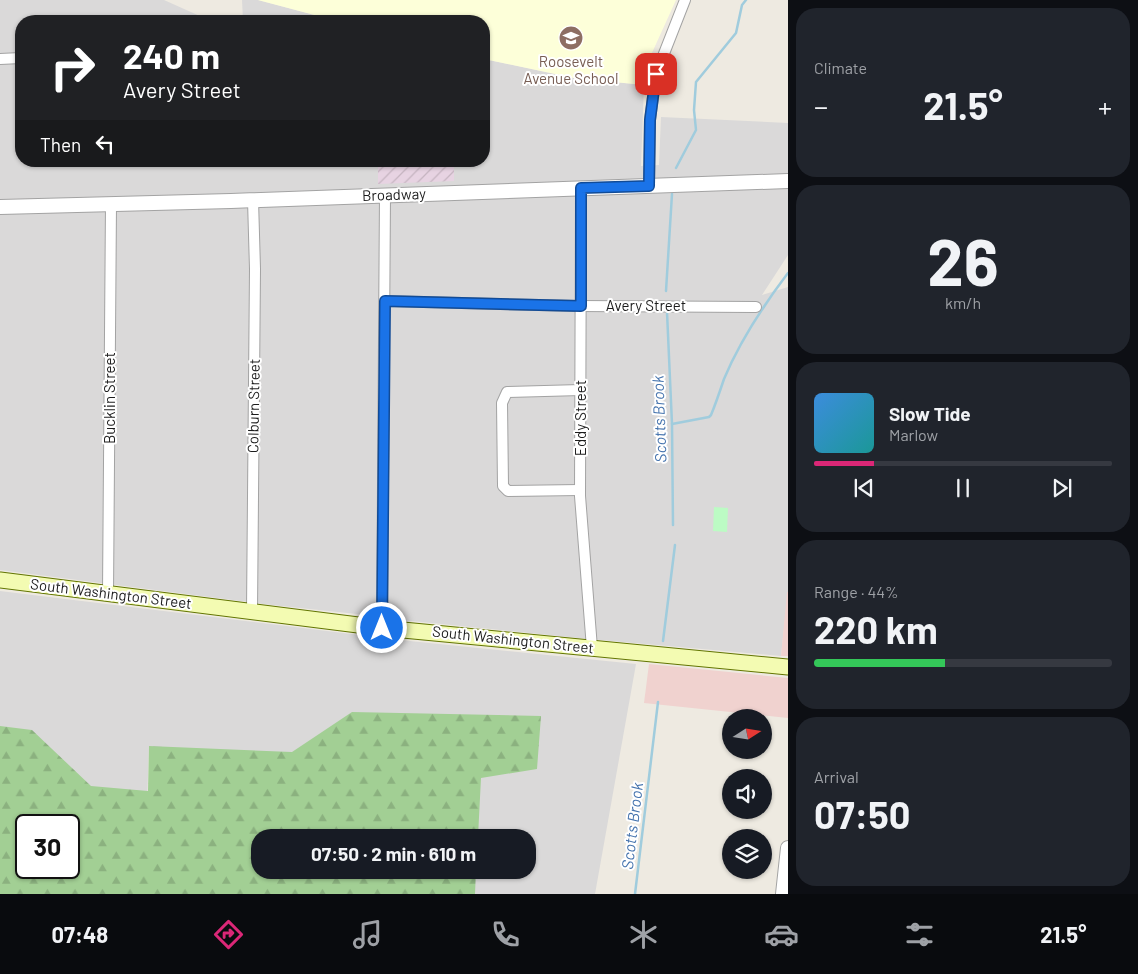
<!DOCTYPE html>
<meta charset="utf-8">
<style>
body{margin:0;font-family:Barlow,sans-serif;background:#20242c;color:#f1f3f6;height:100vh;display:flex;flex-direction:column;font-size:19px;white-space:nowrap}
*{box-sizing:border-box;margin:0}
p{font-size:16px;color:#9ea1a6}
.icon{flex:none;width:28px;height:28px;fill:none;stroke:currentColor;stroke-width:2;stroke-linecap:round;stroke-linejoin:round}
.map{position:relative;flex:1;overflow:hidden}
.drawer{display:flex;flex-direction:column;gap:8px;padding:8px;background:#0d0f14;width:350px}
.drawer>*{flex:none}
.guide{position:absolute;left:15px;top:15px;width:475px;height:152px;border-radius:20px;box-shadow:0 1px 4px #0004;background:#202124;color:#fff;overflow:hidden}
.needle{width:32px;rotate:78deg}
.buttons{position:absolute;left:722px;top:709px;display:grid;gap:10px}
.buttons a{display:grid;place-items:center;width:50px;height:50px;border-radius:50%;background:#171b24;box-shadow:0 1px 4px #0004;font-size:25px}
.speed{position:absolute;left:15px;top:814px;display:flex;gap:10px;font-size:25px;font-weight:700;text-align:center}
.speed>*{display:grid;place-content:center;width:65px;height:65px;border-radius:50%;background:#171b24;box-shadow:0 1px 4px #0004;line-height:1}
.speed .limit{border:2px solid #111;border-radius:8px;background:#fff;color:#111}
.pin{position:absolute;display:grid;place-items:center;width:42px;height:42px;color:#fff;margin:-21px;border-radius:10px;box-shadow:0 2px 8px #0006}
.me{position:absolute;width:55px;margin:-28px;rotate:0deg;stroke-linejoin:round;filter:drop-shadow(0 0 4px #0008)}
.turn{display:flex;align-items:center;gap:18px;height:105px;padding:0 25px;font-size:22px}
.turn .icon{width:65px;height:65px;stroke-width:2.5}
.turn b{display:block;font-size:35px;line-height:42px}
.then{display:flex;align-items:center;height:48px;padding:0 25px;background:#0003;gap:10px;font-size:19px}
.big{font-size:38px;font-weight:700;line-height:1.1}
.drawer .widget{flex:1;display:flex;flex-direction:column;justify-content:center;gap:8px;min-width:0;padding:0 18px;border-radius:20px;background:#20242c}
.drawer .dial{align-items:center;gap:0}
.dial b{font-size:65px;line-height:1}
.song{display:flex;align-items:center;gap:15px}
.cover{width:60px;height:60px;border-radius:8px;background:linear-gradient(135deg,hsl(210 70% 55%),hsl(180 70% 35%))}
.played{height:5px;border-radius:2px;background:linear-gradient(90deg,#db2777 20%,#363941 20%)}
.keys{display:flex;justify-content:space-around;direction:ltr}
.heat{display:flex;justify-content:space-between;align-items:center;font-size:28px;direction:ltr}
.charge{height:8px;border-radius:4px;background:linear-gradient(90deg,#34c759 44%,#363941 0)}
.trip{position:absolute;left:251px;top:829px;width:285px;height:50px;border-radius:20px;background:#171b24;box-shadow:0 1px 4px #0004;font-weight:700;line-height:50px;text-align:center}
.tabs{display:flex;height:80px;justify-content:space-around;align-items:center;background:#090b0e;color:#9ea1a6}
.tabs .icon{width:35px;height:35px}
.tabs .selected{color:#db2777}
.tabs b{font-size:22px;color:#f1f3f6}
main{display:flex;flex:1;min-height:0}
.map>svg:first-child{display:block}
.residential{fill:#dad9d9;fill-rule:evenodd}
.commercial{fill:#f0d2cf}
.industrial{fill:url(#industrial-furrows)}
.education{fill:#fdffd9}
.forest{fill:url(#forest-firs);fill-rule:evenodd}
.park{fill:#bcfbc4}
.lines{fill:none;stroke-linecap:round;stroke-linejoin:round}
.stream{stroke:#a0ccdd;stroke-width:2.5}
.minor-casing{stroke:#a3a3a3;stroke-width:12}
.tertiary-casing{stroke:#a3a3a3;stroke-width:16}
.secondary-casing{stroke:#627501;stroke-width:17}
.minor{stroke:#fff;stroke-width:10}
.tertiary{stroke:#fff;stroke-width:14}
.secondary{stroke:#f3fbb2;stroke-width:15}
.route-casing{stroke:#114b97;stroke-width:12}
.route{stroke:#1a73e8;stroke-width:9}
.labels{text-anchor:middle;stroke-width:4;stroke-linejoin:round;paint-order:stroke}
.education-label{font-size:15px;fill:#785e54;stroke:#fff}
.street-label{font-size:15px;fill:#1c1c1c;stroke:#fff}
.water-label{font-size:16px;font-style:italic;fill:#4674ae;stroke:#fff}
</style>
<main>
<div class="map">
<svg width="788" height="894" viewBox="0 0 788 894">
<defs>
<pattern id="industrial-furrows" width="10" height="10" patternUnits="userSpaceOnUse" patternTransform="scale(1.25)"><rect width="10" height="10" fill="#e7d3e2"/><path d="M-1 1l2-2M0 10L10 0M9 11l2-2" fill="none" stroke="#c6b5c1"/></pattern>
<pattern id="forest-firs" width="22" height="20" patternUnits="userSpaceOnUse" patternTransform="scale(1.25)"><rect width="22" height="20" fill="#a2cf94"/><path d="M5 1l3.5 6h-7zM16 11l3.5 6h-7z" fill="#8bb17f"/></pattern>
</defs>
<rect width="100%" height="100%" fill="#eeeae1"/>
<g class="residential">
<polygon points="0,0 164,0 211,21 21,21 21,161 378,161 378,182 454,180 454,161 484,161 484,59 574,78 644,85 641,166 659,165 661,117 788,123 788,255 762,295 788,287 788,592 781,656 578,638 392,619 375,616 263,604 0,570"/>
<polygon points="242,0 258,0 337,21 243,21"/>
<path d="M0,591L400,640L636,664L595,894H273L276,870H528V838L281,837L149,746L144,893L0,862ZM26,825H69V868H26Z"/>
</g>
<g class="commercial">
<polygon points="787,592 788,592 788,656 781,656"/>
<polygon points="649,664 788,678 788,718 644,703"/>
</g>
<polygon class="industrial" points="378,161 454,161 454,181 378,184"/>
<polygon class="education" points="258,0 676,0 651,55 644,85 574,78 484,59 484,21 337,21"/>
<path class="forest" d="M352,712L541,716L537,769L481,778L478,837L260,838V870H476L475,894H0V726L32,730L91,786L148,791L149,746L292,752ZM26,825H69V868H26Z"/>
<polygon class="park" points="714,507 728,508 727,532 713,531"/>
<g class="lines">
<g class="stream">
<polyline points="676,168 696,130 694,110 696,82 736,33 742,5 746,0"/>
<polyline points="666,291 672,194"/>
<polyline points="667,312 672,424 673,525"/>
<path d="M672,424L709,417L711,415C716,403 720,391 724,379C740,341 763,306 788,273"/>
<polyline points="663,641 675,545"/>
<polyline points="635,894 658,702"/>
</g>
<defs>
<g id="minor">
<polyline points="0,59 21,58"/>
<polyline points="649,186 650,120 656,74 685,0"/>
<polyline points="581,188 580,496 592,648"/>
<polyline points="385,301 578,306 756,307"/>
<polyline points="580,490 508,491 503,486 502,403 507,392 581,390"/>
<polyline points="108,593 111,204"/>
<polyline points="252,611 255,269 253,200"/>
<polyline points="382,628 385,195"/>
</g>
<g id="tertiary">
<polyline points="0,207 231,201 788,181"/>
<polyline points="783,894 788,848"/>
</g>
<polyline id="secondary" points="0,580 382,628 788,667"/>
</defs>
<use href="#minor" class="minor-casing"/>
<use href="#tertiary" class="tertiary-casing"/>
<use href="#secondary" class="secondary-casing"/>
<use href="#minor" class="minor"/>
<use href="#tertiary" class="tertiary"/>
<use href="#secondary" class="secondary"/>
</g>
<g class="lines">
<defs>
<polyline id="route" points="382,628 385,301 581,306 581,188 649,186 650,120 656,74"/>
</defs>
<use href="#route" class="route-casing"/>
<use href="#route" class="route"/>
</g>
<defs>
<symbol id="school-disc" viewBox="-11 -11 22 22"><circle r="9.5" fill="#8d6e63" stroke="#fff"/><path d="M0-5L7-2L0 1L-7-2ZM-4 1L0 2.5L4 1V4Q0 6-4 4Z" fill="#fff"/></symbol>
</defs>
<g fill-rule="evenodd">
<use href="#school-disc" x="557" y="24" width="28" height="28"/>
</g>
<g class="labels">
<g class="education-label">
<text x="571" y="67">Roosevelt<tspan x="571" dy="17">Avenue School</tspan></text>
</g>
<g class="street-label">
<text transform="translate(394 195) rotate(-2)" y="5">Broadway</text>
<text x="646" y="311">Avery Street</text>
<text transform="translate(110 398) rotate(-90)" y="5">Bucklin Street</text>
<text transform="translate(254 406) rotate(-89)" y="5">Colburn Street</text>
<text transform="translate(581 418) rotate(-90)" y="5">Eddy Street</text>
<text transform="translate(111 594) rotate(7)" y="5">South Washington Street</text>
<text transform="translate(513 640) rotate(6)" y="5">South Washington Street</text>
</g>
<g class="water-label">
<text transform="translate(659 419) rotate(-92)" y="6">Scotts Brook</text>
<text transform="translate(632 826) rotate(-83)" y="6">Scotts Brook</text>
</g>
</g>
</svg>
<div class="buttons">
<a><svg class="needle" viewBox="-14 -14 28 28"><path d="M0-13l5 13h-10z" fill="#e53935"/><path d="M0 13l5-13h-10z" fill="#9ea1a6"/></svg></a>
<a><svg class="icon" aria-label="sound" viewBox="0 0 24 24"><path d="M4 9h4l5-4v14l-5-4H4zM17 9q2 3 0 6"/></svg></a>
<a><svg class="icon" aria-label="layers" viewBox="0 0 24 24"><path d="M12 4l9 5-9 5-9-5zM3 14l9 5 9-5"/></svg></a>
</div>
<div class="speed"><div class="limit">30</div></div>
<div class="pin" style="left:656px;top:74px;background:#d93025"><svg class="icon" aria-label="arrive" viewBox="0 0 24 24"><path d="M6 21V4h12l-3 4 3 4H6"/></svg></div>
<svg class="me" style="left:382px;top:628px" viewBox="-20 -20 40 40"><circle r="17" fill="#1a73e8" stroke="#fff" stroke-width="3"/><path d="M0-11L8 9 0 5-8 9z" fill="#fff"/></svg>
<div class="trip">07:50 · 2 min · 610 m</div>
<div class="guide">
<div class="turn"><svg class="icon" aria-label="right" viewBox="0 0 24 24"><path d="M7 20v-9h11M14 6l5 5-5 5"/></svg><div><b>240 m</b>Avery Street</div></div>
<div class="then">Then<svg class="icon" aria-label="left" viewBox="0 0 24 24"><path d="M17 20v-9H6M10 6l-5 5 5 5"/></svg></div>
</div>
</div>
<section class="drawer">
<div class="widget"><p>Climate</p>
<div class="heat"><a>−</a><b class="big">21.5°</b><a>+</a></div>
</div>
<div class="widget dial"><b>26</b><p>km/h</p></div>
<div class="widget">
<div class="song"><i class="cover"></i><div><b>Slow Tide</b><p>Marlow</p></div></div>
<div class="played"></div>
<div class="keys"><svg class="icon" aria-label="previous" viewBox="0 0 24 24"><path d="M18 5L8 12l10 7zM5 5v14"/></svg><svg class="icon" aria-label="pause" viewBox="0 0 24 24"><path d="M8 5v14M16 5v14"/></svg><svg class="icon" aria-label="next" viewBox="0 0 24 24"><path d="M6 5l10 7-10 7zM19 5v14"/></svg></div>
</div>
<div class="widget"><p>Range · 44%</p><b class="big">220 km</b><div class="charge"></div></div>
<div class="widget"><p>Arrival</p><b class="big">07:50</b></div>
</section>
</main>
<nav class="tabs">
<b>07:48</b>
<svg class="icon selected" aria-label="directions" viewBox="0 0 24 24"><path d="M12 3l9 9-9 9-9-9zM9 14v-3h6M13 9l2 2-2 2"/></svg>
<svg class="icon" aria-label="music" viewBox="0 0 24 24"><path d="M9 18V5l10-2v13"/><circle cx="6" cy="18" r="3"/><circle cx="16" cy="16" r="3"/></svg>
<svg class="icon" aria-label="phone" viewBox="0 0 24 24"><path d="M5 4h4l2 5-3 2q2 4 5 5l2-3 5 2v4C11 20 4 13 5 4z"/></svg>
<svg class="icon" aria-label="climate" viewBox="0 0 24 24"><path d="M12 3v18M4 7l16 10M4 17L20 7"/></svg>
<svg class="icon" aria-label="car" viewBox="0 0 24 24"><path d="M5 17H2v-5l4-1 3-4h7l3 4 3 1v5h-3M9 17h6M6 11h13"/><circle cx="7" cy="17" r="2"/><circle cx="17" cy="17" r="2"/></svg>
<svg class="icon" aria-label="filters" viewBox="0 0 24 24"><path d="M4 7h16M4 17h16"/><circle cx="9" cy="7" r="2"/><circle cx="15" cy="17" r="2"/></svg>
<b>21.5°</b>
</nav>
